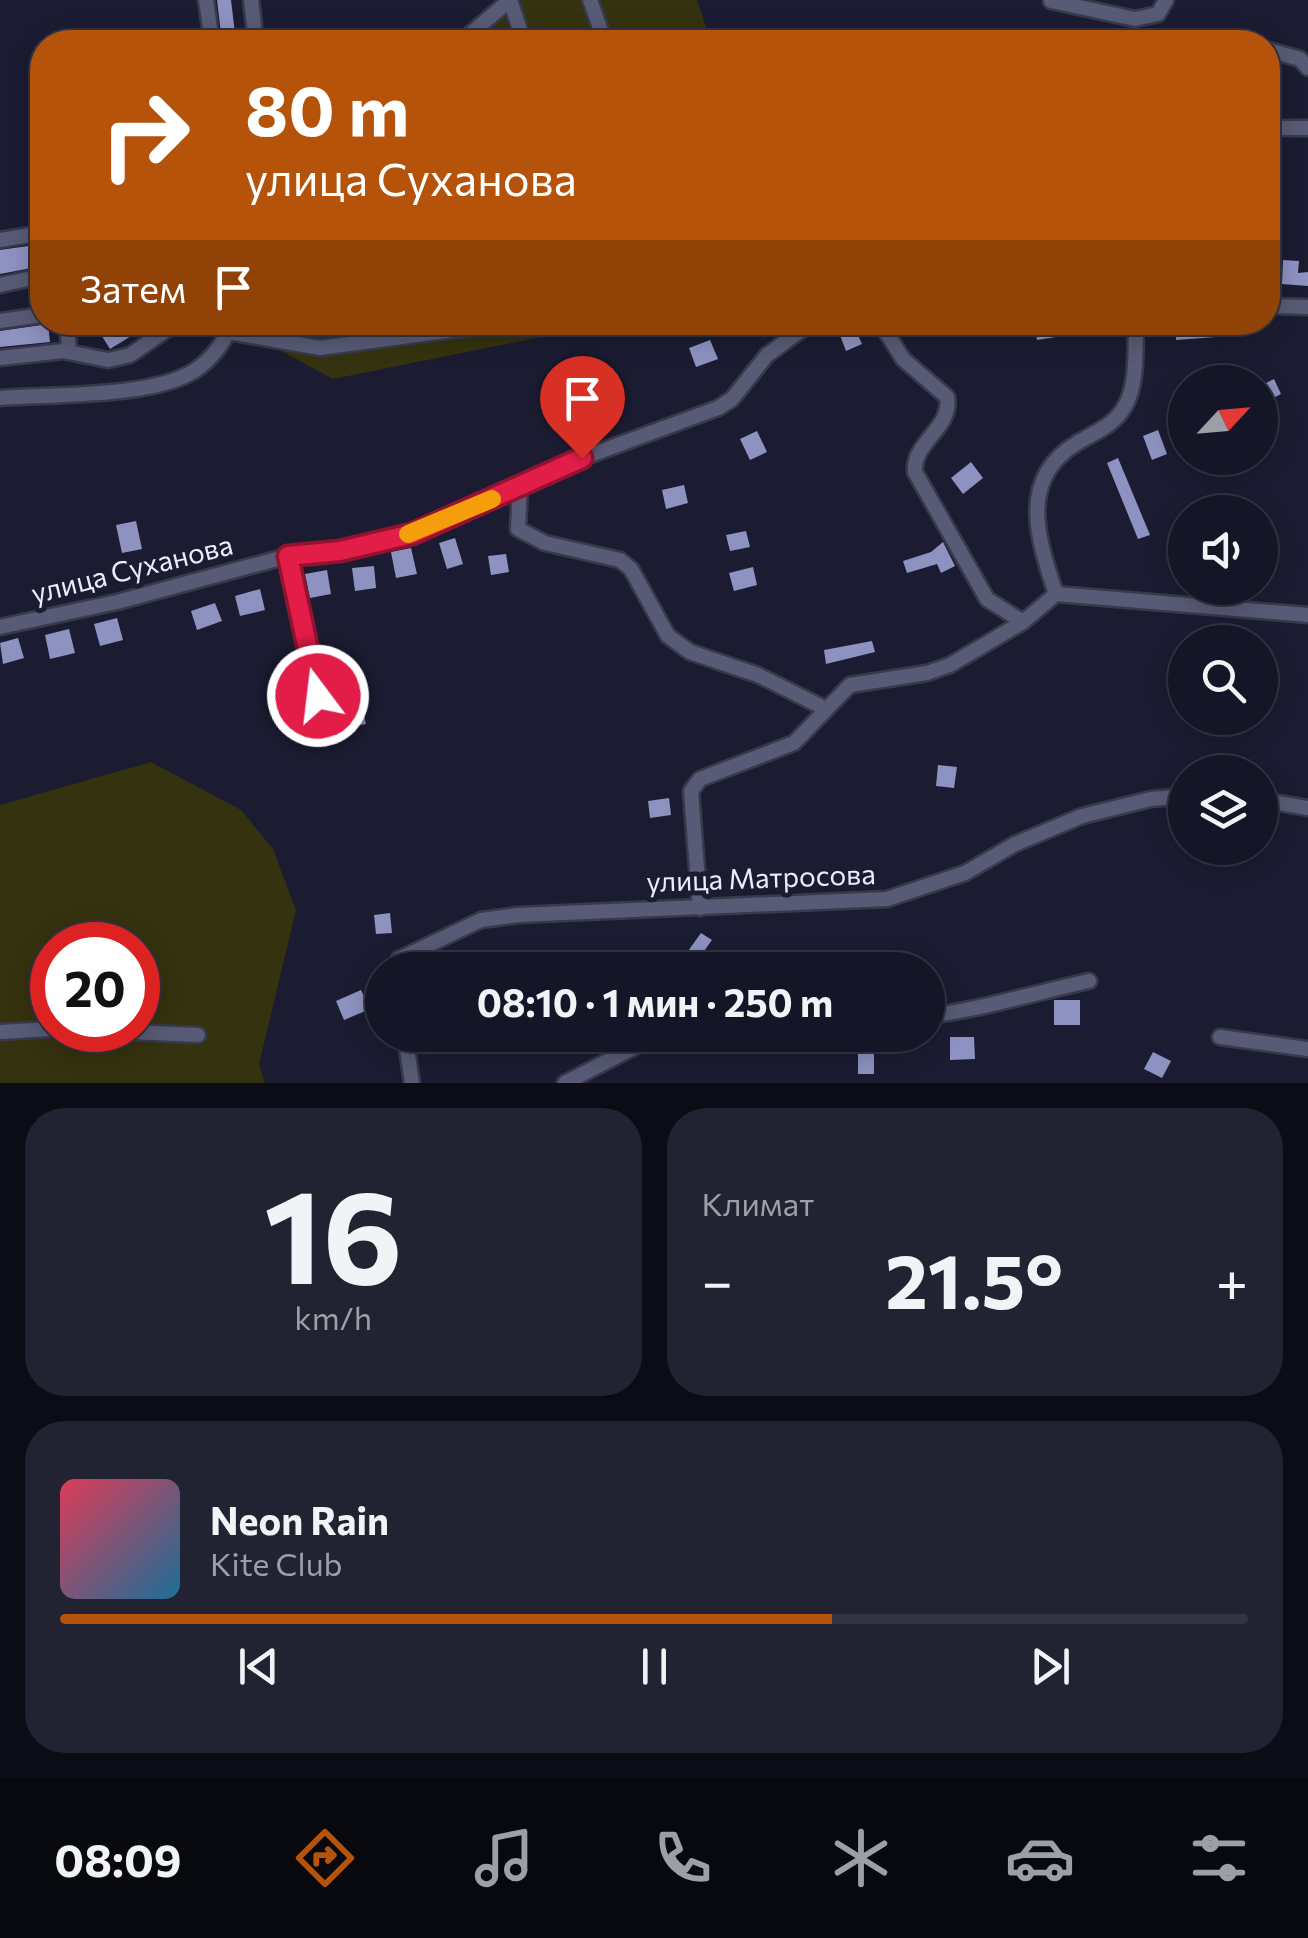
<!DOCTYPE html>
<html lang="ru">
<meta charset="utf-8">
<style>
body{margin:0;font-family:Commissioner,sans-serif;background:#212232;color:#f1f3f6;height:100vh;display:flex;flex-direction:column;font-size:38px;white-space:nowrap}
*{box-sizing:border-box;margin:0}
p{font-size:32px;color:#9d9fa7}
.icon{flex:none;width:55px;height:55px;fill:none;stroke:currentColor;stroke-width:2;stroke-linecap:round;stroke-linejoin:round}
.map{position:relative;height:1083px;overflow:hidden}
.side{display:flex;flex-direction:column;gap:25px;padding:25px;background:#0b0c15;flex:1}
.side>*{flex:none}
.top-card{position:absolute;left:30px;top:30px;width:1250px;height:305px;border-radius:40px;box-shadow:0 5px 25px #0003,0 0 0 2px #333443;background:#b45309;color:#fff;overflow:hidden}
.needle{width:65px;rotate:64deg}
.controls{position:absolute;left:1168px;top:365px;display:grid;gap:20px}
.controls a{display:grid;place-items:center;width:110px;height:110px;border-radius:50%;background:#141526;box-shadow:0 5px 25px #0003,0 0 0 2px #333443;font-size:50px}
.speed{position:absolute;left:30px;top:922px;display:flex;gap:20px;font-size:50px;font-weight:700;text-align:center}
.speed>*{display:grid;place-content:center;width:130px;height:130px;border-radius:50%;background:#141526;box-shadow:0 5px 25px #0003,0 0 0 2px #333443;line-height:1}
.speed .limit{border:15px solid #d22;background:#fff;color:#111}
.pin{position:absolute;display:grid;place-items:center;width:85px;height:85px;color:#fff;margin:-102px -42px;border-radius:50% 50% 50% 0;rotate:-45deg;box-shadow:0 0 10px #0007}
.pin .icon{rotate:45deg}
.me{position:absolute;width:110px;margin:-55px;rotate:345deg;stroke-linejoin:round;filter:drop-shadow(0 0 8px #0008)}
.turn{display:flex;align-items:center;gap:35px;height:210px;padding:0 50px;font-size:45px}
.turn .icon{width:130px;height:130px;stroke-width:2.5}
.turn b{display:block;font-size:70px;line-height:85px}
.then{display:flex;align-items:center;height:95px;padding:0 50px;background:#0003;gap:20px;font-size:38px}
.big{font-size:75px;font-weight:700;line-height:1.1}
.side .card{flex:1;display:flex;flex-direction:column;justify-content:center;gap:15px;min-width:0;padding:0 35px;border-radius:40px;background:#212232}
.side .dial{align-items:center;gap:0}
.dial b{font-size:130px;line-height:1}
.song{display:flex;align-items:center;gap:30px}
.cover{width:120px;height:120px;border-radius:15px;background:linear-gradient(135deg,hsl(350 70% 55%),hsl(200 70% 35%))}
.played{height:10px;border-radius:5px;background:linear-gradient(90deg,#b45309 65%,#333443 65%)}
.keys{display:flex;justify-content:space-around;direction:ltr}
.heat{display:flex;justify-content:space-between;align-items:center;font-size:55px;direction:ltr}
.side .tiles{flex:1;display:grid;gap:25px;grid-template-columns:1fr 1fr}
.card:last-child{grid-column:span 2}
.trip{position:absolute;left:365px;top:952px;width:580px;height:100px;border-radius:50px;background:#141526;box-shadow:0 5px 25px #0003,0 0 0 2px #333443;font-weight:700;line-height:100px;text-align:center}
.tabs{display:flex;height:160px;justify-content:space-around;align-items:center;background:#08080f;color:#9d9fa7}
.tabs .icon{width:70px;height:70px}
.tabs .current{color:#b45309}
.tabs b{font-size:45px;color:#f1f3f6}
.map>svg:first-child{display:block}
.green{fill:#35320f;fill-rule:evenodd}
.building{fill:#8d92c1}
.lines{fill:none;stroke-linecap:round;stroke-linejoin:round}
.minor-casing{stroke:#38394b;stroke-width:19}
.minor{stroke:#585b75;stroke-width:14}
.route-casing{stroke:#92132f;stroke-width:25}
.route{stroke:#e11d48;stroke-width:18}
.slow{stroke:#f59e0b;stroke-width:18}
.labels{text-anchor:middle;stroke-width:10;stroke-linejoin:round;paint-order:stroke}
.street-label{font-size:28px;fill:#ebedfc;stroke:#1b1c32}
</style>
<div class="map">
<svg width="1308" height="1083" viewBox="0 0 1308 1083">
<rect width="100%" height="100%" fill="#1b1c32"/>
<g class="green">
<polygon points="521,0 697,0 711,42 474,42"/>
<polygon points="241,322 611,323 333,379 238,328"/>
<path d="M151,762L241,810L273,849L296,910L259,1064L265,1083H0V805ZM52,945H138V1030H52Z"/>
</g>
<g class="building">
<polygon points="217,0 231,0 236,42 222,42"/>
<polygon points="42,244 42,266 0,274 0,250"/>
<polygon points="1283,260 1299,261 1298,273 1308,272 1308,286 1282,284"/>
<polygon points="93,322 154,322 110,349"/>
<polygon points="1034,322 1060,322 1062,336 1037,340"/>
<polygon points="1228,322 1229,336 1176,340 1176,323"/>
<polygon points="48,324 50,342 0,347 0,331"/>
<polygon points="853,324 862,344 846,351 838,330"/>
<polygon points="710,340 718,359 696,367 689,348"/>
<polygon points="1274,379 1281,394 1260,405 1260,386"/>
<polygon points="595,395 599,414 572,419 568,400"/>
<polygon points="1158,430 1167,454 1152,460 1143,436"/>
<polygon points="757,431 767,452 750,460 740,439"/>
<polygon points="1118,458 1150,535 1138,539 1107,463"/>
<polygon points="971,462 983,478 963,494 951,478"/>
<polygon points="684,485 688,503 666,509 662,490"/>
<polygon points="136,521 142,549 122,553 116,525"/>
<polygon points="746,531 750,547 730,551 726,535"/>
<polygon points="455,538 463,564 447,569 439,543"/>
<polygon points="943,542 955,566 941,573 937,564 907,573 903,561 931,552"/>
<polygon points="411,548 417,574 396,578 391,552"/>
<polygon points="506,554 509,572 491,575 488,556"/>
<polygon points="374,566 376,588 355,591 352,568"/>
<polygon points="753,567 757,585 734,591 729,573"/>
<polygon points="327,570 331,594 310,598 305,574"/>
<polygon points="260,589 265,610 240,616 235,596"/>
<polygon points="215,603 222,621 197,630 191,611"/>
<polygon points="117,618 123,640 100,646 94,624"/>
<polygon points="69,629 75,653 50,659 45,635"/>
<polygon points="18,638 24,658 3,664 0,643"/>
<polygon points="872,641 875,652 826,664 824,650"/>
<polygon points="360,696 366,724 338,730 333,701"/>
<polygon points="938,765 957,767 954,788 936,786"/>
<polygon points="669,798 671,815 650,818 648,801"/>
<polygon points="390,913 392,933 376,934 374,915"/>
<polygon points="701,933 712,940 694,965 683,958"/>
<polygon points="361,990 370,1009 344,1020 336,1001"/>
<rect x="1054" y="1000" width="26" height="25"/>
<polygon points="950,1037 974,1037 975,1059 950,1060"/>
<rect x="858" y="1051" width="16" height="23"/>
<polygon points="1153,1052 1171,1061 1162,1078 1144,1069"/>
</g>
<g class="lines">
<defs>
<g id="minor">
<polyline points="206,0 212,42"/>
<polyline points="251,0 256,42"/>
<polyline points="510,0 524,42"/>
<polyline points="590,0 605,42"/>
<polyline points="1051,1 1135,19 1158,14 1166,0"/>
<polyline points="461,42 510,0"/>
<polyline points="1268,50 1300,59 1308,68"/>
<polyline points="1268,128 1308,128"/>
<polyline points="0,240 42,233"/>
<polyline points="0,285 42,276"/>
<polyline points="1268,306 1308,307"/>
<polyline points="0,321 42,315"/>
<polyline points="67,322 69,351"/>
<path d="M880,322L903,359L947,397C953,428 912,442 915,472L987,599L1023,622"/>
<polyline points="229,332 320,348 514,322"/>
<polyline points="0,358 63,351 108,360 130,355 178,322"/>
<path d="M0,398C52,394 151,398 194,371C213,359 224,341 234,322"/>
<polyline points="520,485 518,529 545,543 620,560 631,569 668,636 690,652 758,675 826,709"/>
<polyline points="288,556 309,667 328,724"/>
<path d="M1056,594C1038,540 1017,479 1077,443C1095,432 1114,426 1125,406C1138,384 1135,348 1136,322"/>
<polyline points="0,627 117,602 288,556 341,551 413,533 457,517 547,471 718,408 732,399 767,355 812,322"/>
<polyline points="1260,800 1308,808"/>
<polyline points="700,908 691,791 700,779 794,743 850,685 927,673 950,665 1023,622 1056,594 1308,615"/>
<polyline points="398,970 399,959 481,920 518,915 887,899 965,873 1015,844 1082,816 1151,799 1185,796"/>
<path d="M928,1016C983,1009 1034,993 1089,981"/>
<polyline points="85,1030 198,1035"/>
<polyline points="0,1032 52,1029"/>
<polyline points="405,1035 412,1083"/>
<polyline points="1220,1037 1308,1049"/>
<polyline points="565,1083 650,1039 685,1035"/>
</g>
</defs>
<use href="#minor" class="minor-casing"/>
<use href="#minor" class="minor"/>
</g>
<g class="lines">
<defs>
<polyline id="route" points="318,696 288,556 340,551 412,534 582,458"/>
</defs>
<use href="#route" class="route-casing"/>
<use href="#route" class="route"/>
<polyline class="slow" points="408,534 492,499"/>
</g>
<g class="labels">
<g class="street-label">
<text transform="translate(132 569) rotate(-14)" y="10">улица Суханова</text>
<text transform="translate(761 878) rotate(-2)" y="10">улица Матросова</text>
</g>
</g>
</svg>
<div class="controls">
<a><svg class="needle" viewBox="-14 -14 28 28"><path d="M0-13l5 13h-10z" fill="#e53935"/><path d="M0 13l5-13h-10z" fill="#9d9fa7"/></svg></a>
<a><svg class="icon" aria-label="sound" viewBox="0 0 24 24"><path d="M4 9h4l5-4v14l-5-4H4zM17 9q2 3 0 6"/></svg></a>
<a><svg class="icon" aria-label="search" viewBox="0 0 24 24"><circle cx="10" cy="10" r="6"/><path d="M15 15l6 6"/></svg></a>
<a><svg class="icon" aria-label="layers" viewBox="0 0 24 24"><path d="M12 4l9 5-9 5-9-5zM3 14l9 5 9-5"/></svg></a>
</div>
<div class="speed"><div class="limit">20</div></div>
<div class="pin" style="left:582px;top:458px;background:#d93025"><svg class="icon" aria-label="arrive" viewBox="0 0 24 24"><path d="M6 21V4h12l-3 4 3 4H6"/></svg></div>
<svg class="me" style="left:318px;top:696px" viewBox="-20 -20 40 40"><circle r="17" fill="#e11d48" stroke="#fff" stroke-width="3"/><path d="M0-11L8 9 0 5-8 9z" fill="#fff"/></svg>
<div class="trip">08:10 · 1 мин · 250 m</div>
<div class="top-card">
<div class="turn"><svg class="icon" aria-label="right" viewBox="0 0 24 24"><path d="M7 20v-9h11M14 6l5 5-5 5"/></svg><div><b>80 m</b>улица Суханова</div></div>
<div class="then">Затем<svg class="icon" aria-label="arrive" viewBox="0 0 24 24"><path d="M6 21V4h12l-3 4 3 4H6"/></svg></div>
</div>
</div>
<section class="side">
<div class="tiles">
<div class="card dial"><b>16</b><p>km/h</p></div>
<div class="card"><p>Климат</p>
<div class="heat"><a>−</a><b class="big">21.5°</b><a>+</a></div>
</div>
<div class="card">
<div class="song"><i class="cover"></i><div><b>Neon Rain</b><p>Kite Club</p></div></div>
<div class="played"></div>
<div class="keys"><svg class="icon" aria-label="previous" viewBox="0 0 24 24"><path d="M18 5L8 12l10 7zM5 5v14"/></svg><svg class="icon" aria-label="pause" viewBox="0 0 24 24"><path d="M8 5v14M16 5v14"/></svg><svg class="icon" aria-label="next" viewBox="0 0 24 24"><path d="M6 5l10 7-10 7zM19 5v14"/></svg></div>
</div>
</div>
</section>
<nav class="tabs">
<b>08:09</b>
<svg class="icon current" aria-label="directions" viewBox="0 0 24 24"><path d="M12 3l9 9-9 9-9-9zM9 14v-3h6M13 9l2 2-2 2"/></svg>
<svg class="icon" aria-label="music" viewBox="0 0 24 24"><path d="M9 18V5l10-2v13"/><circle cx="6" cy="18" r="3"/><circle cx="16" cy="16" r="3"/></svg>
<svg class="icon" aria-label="phone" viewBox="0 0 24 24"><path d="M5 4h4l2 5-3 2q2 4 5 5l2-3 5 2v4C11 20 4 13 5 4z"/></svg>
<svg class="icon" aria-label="climate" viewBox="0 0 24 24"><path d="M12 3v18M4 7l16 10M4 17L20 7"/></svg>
<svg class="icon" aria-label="car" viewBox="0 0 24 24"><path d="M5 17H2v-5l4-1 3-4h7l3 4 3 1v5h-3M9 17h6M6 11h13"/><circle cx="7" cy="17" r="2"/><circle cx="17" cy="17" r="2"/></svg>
<svg class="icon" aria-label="filters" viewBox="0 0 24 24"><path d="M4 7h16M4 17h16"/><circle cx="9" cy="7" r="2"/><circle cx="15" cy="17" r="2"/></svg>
</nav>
